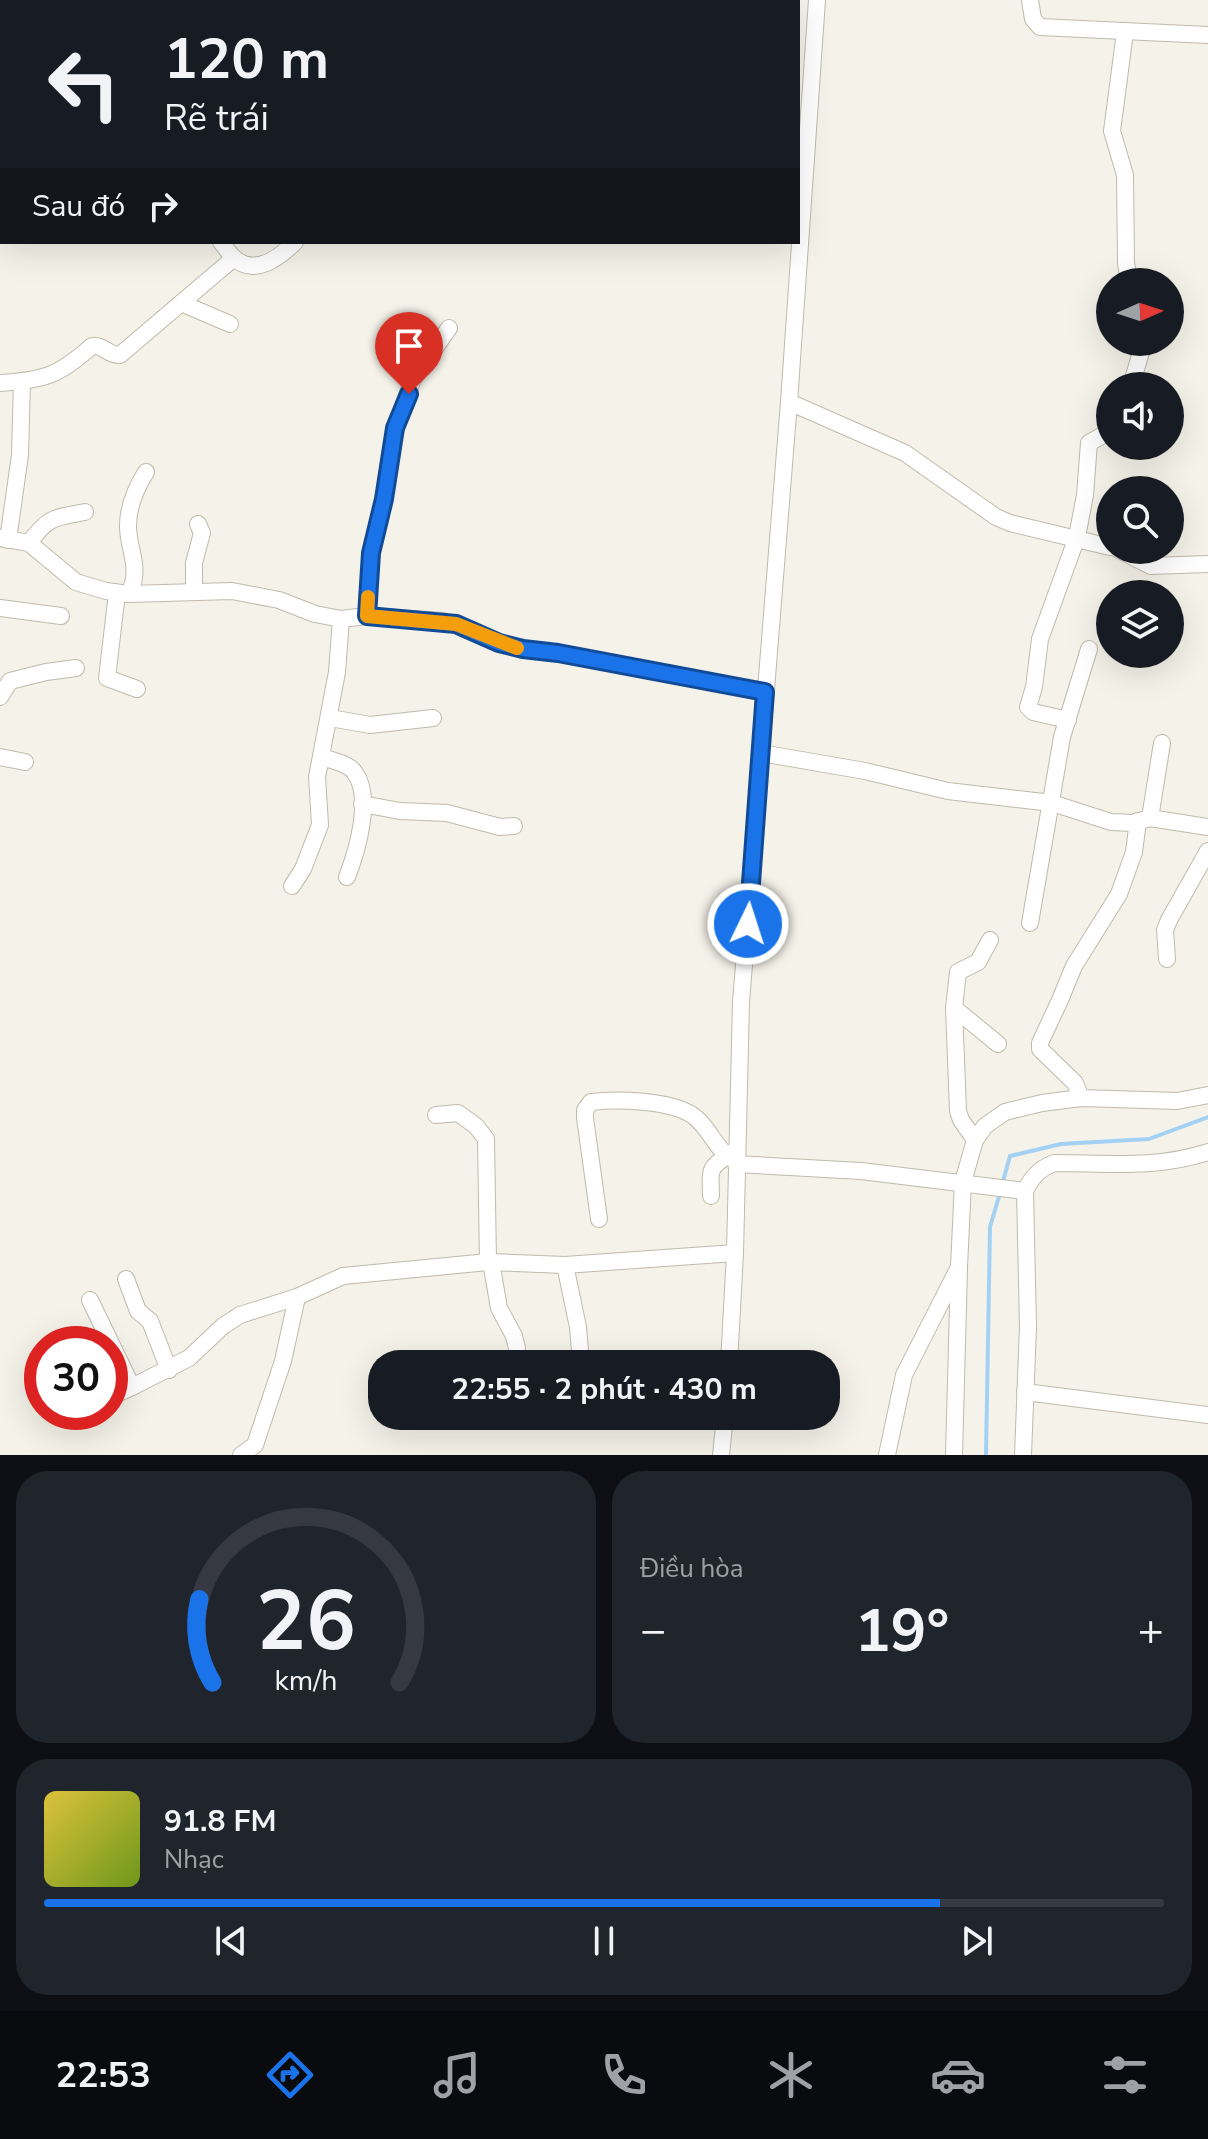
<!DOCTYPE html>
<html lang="vi">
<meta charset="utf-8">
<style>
body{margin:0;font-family:"Nunito Sans",sans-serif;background:#20242c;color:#f1f3f6;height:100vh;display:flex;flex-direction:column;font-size:30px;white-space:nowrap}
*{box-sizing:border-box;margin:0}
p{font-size:26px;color:#9ea1a6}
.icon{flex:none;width:44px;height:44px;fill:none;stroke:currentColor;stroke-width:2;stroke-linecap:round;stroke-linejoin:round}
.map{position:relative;height:1455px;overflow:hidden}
.side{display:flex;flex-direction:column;gap:16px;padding:16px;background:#0d0f14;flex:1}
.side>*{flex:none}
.hud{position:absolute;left:0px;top:0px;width:800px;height:244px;box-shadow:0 8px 32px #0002;background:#171b24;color:#f1f3f6;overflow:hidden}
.needle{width:52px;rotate:87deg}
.fabs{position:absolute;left:1096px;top:268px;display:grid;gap:16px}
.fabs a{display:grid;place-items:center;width:88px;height:88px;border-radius:50%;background:#171b24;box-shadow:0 8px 32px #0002;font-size:40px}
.speed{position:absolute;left:24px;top:1326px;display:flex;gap:16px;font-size:40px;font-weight:700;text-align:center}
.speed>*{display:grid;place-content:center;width:104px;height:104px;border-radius:50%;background:#171b24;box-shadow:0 8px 32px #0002;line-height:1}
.speed .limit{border:12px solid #d22;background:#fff;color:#111}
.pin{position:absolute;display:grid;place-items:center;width:68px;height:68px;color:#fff;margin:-82px -34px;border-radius:50% 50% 50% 0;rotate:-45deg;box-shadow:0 0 8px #0007}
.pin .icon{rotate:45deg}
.me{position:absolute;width:88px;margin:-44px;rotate:4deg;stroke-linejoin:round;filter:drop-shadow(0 0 6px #0008)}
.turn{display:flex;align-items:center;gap:28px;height:168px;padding:0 32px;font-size:36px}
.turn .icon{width:104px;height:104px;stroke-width:2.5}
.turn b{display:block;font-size:56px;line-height:68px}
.then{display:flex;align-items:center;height:76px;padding:0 32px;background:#0003;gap:16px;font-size:30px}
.big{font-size:60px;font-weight:700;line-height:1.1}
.side .tile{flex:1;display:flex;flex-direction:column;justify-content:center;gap:12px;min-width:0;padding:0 28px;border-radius:32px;background:#20242c}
.side .dial{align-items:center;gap:0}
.dial svg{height:208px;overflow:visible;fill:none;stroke:#363941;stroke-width:7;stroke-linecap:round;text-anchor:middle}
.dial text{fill:#f1f3f6;stroke:none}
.song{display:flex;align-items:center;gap:24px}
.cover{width:96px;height:96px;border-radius:12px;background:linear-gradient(135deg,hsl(50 70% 55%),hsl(80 70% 35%))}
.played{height:8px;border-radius:4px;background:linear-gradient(90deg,#1a73e8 80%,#363941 80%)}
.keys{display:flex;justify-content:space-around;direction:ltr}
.heat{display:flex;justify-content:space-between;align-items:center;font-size:44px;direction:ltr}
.side .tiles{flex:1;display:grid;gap:16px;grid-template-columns:1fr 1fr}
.tile:last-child{grid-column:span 2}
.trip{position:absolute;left:368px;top:1350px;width:472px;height:80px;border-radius:32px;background:#171b24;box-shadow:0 8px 32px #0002;font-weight:700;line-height:80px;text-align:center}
.dock{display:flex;height:128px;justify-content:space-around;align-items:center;background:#090b0e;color:#9ea1a6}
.dock .icon{width:56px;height:56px}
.dock .on{color:#1a73e8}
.dock b{font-size:36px;color:#f1f3f6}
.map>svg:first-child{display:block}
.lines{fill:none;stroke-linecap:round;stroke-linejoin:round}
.stream{stroke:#a3d1f4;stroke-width:4}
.street-casing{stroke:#c1baab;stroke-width:18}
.street{stroke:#fff;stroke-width:16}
.route-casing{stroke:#114b97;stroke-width:20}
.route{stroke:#1a73e8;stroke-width:14}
.slow{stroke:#f59e0b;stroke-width:14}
</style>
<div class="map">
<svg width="1208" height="1455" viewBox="0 0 1208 1455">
<rect width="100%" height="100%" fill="#f5f2e9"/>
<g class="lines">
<g class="stream">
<polyline points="1002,1185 1010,1156 1061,1144 1149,1139 1208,1117"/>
<polyline points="986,1455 990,1227 1000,1193"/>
</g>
<defs>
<g id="street">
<polyline points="402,0 403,2"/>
<polyline points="1030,0 1033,19 1040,27 1208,35"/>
<polyline points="166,2 166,0"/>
<polyline points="1125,32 1112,131 1125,175 1126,263 1129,282"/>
<path d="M221,242C225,247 229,253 233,257C254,278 280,257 295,242"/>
<polyline points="181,303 230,324"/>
<path d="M0,383C45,380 58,376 92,346C102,344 109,356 120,355L234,258"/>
<polyline points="1131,386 1144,342"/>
<polyline points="789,402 905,453 996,517 1010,523 1110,547"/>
<polyline points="0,538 29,543 76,582 106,591 129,594 232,591 279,600 315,614 341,619 367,616 442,621 456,624 499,643 523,649 558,653 765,692"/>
<polyline points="8,540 20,455 22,381"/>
<path d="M29,543C49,516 54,518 85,512"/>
<polyline points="1119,550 1151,566 1208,564"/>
<polyline points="194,591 194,563 202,533 198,524"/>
<polyline points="117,593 107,678 137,689"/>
<path d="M129,594C142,567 128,551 128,526C128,507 136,488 146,472"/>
<polyline points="0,608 61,616"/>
<polyline points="367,616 371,553 384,499 395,428 413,379 449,328"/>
<polyline points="0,697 10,681 46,672 76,668"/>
<polyline points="330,718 370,725 433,718"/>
<polyline points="1068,720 1033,712 1028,707 1034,687 1040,639 1077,537 1085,495 1089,443 1110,431"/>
<polyline points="761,753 865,771 948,791 1052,803 1111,822 1133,823 1150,818 1208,827"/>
<polyline points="0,757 25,762"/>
<path d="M322,757C332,761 349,763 355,773C373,798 357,851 347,877"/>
<polyline points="362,804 400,811 447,813 500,827 514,826"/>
<polyline points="1150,818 1162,743"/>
<polyline points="292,886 303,869 320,825 317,777 337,672 341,619"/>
<polyline points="1030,923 1062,737 1089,649"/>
<polyline points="1167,959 1165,930 1169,920 1208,851"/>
<polyline points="954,1008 998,1044"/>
<polyline points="1081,1098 1075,1083 1040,1049 1040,1043 1060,1000 1074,966 1119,894 1134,852 1138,821"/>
<polyline points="436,1115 458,1113 476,1126 486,1139 488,1262"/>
<polyline points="975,1140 961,1120 958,1111 954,1008 958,972 978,962 990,940"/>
<polyline points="736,1164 861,1171 1025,1191"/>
<path d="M711,1196C711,1174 706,1168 728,1156"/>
<path d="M599,1219L585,1118V1110L591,1102C617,1099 669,1100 692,1115C705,1123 714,1143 725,1154L728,1156L736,1149"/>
<polyline points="491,1262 499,1308 514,1336 517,1348"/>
<polyline points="565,1265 578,1327 581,1364"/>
<polyline points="126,1279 138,1311 150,1321 169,1370"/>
<polyline points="90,1300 132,1387 189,1358 223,1326 240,1315 297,1297 343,1276 488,1262 565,1265 735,1253"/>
<polyline points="729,1364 735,1253 741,1002 789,402 817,0"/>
<polyline points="1025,1392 1208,1415"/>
<polyline points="110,1397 132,1387"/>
<polyline points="241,1455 255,1445 283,1361 297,1297"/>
<polyline points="721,1455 725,1416"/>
<polyline points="887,1455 904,1375 959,1267 963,1182 975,1140 985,1126 1005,1112 1042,1103 1081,1098 1177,1101 1208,1095"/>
<polyline points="954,1455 959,1269"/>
<path d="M1023,1455L1028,1327L1025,1191C1032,1177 1039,1169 1054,1163C1108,1163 1156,1169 1208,1152"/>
</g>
</defs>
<use href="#street" class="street-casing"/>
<use href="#street" class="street"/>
</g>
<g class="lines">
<defs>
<polyline id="route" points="409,394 395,428 384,499 371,553 367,616 456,624 499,643 523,649 558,653 765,692 748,924"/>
</defs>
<use href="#route" class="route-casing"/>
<use href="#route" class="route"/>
<polyline class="slow" points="368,597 367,616 456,624 517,648"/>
</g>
</svg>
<div class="fabs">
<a><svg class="needle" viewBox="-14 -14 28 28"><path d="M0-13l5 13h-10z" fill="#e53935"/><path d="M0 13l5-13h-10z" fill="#9ea1a6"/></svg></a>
<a><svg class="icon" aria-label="sound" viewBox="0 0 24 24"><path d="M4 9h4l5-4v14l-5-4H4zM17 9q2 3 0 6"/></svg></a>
<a><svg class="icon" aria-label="search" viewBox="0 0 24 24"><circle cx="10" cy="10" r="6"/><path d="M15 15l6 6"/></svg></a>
<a><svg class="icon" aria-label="layers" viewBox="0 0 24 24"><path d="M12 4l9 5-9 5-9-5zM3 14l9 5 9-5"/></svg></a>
</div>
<div class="speed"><div class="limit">30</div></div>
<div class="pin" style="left:409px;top:394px;background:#d93025"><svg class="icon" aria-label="arrive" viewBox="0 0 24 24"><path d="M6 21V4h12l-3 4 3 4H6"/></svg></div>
<svg class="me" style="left:748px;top:924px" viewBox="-20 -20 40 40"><circle r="17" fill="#1a73e8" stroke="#fff" stroke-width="3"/><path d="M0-11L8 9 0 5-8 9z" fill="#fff"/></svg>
<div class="trip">22:55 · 2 phút · 430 m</div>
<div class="hud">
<div class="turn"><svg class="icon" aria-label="left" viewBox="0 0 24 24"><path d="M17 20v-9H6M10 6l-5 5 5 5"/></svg><div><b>120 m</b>Rẽ trái</div></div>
<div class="then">Sau đó<svg class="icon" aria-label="right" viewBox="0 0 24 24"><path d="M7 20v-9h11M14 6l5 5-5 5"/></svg></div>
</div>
</div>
<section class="side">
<div class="tiles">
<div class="tile dial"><svg viewBox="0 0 100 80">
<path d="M14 69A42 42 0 1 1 86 69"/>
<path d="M14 69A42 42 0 0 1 9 37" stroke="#1a73e8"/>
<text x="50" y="56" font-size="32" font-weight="700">26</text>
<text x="50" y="72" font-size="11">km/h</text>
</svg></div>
<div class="tile"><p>Điều hòa</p>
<div class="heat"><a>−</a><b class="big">19°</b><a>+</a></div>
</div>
<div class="tile">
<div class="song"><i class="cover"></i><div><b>91.8 FM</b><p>Nhạc</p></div></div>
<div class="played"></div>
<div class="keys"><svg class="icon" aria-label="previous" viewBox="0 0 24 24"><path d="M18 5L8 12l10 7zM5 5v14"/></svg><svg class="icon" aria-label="pause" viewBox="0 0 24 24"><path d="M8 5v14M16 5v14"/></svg><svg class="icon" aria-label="next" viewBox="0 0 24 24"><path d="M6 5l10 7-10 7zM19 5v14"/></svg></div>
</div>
</div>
</section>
<nav class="dock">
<b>22:53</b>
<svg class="icon on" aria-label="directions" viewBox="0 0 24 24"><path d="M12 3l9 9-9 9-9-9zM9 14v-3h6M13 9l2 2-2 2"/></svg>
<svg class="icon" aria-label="music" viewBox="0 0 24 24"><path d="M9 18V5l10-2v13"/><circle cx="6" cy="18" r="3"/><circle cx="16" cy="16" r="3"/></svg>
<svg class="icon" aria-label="phone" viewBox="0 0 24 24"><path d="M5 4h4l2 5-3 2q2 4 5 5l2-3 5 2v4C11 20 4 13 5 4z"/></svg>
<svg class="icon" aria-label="climate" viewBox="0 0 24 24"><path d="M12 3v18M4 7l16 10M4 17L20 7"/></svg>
<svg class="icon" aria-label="car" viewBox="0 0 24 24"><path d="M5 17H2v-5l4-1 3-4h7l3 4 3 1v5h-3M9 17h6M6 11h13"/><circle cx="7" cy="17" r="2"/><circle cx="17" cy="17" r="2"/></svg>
<svg class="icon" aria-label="filters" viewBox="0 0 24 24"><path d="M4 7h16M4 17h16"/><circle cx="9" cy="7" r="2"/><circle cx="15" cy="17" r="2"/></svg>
</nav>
